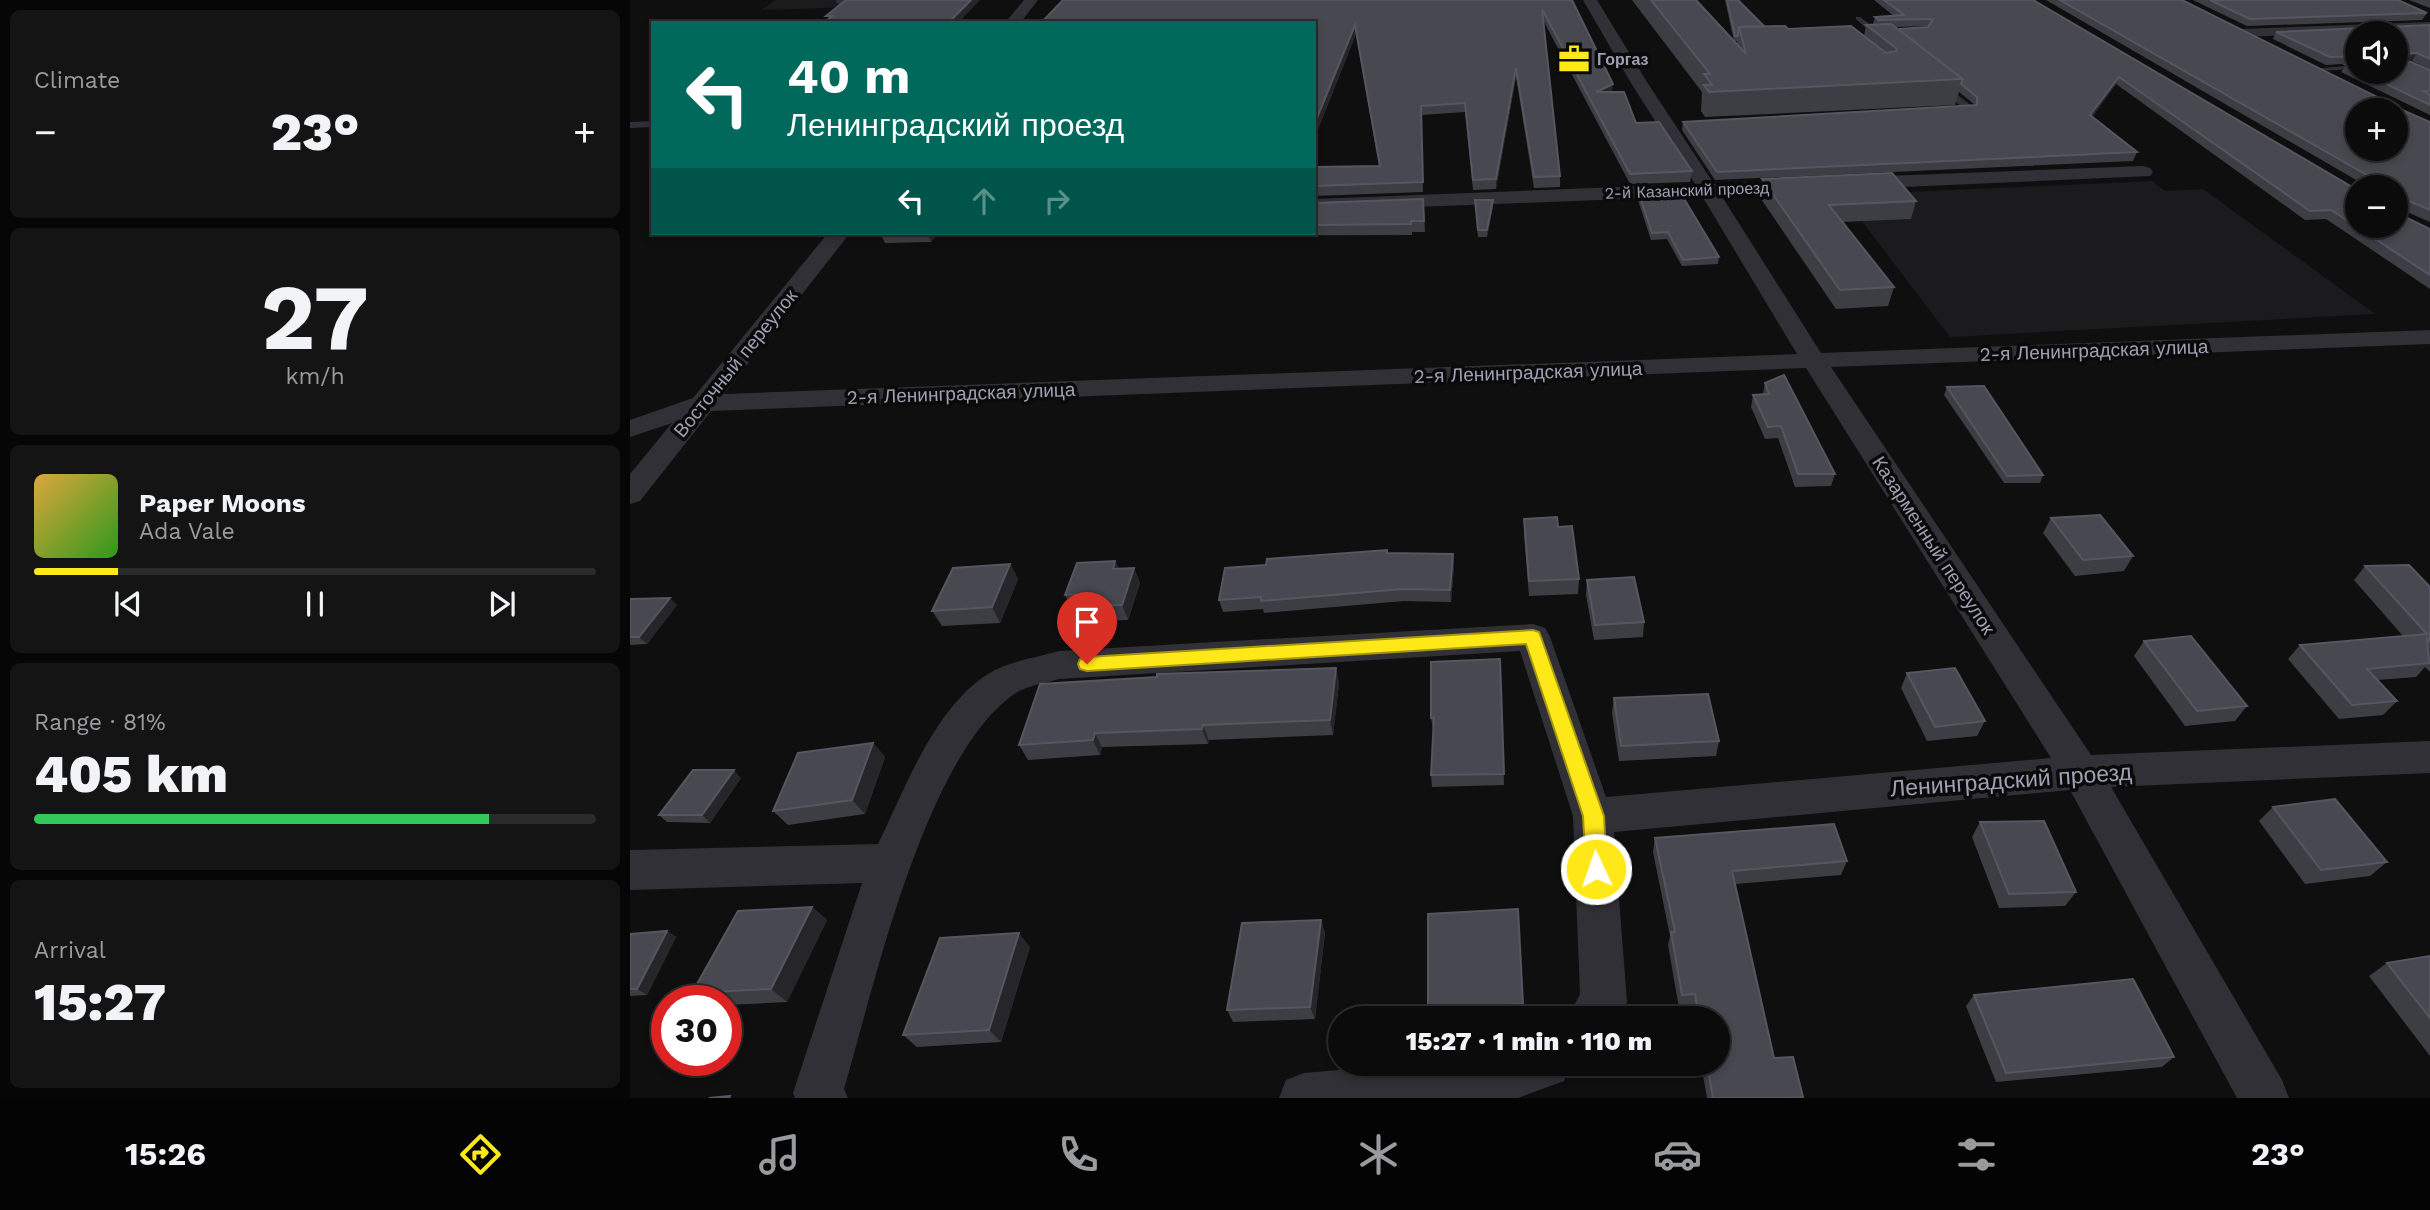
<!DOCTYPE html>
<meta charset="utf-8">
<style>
body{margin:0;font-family:"Work Sans",sans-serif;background:#141415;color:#f1f3f6;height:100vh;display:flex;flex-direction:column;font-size:26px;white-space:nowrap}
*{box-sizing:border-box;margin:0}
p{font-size:23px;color:#9a9b9d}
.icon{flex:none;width:38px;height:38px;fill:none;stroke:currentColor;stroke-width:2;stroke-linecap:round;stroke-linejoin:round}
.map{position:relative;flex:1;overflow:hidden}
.details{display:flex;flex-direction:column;gap:10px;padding:10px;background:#060607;width:630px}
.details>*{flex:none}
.guide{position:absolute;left:21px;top:21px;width:665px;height:214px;border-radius:0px;box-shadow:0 4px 10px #0003,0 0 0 2px #2b2b2d;background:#00695c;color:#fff;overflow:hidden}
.fabs{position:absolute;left:1715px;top:21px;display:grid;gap:14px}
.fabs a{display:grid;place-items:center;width:63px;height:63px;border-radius:50%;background:#0b0b0c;box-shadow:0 4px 10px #0003,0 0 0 2px #2b2b2d;font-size:35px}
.speed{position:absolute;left:21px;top:985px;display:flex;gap:14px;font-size:35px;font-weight:700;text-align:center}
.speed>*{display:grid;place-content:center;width:91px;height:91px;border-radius:50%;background:#0b0b0c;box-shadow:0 4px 10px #0003,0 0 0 2px #2b2b2d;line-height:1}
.speed .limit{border:10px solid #d22;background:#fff;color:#111}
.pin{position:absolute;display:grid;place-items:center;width:60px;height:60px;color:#fff;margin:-72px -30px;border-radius:50% 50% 50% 0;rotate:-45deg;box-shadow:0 0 7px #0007}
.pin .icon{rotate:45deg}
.me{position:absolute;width:77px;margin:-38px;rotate:357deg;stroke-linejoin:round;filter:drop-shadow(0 0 5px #0008)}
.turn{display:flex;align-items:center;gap:24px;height:147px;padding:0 21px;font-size:32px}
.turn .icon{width:91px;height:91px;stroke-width:2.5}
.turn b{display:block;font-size:49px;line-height:60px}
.lanes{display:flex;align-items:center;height:66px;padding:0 21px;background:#0003;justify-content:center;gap:35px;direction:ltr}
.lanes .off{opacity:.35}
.big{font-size:52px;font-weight:800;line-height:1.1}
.details .card{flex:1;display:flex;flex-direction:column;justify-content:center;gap:10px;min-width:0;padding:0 24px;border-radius:10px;background:#141415}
.details .dial{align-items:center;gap:0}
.dial b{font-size:91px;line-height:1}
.song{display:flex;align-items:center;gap:21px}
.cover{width:84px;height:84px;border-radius:10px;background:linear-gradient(135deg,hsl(40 70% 55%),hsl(110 70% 35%))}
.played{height:7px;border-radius:4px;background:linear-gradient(90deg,#ffe818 15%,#2b2b2d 15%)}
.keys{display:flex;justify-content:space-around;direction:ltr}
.heat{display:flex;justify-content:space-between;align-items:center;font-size:38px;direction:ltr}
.charge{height:10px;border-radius:5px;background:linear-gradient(90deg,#34c759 81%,#2b2b2d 0)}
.trip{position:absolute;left:698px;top:1006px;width:402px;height:70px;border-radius:35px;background:#0b0b0c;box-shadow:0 4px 10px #0003,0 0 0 2px #2b2b2d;font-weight:800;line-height:70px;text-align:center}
.dock{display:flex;height:112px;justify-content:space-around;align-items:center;background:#040405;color:#9a9b9d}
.dock .icon{width:49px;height:49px}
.dock .selected{color:#ffe818}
.dock b{font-size:32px;color:#f1f3f6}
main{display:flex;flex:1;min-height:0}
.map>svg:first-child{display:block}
.built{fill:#1b1b1d}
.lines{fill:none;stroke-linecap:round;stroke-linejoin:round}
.service{fill:#303036;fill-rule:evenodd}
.minor{fill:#303036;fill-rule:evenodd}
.wall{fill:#3d3d44;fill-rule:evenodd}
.shaded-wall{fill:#26262a}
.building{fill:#484850;stroke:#555660;stroke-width:2;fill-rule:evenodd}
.route{fill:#ffe818;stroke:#a69710;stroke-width:2}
.labels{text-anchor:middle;stroke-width:7;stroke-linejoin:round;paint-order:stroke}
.far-poi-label{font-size:16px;font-weight:bold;fill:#9ea0b3;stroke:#0a0a0b;text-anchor:start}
.far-street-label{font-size:16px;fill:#9ea0b3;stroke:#0a0a0b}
.street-label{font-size:19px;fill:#9ea0b3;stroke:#0a0a0b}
.near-street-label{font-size:23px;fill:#9ea0b3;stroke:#0a0a0b}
</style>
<main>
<section class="details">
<div class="card"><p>Climate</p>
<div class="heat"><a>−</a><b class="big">23°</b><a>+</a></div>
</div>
<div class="card dial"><b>27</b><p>km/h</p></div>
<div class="card">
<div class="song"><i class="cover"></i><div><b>Paper Moons</b><p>Ada Vale</p></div></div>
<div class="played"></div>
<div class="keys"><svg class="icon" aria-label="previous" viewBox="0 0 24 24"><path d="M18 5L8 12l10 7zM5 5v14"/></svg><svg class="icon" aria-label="pause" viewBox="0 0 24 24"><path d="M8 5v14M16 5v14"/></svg><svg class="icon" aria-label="next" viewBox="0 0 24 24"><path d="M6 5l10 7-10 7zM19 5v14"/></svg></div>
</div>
<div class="card"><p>Range · 81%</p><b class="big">405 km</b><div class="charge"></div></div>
<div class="card"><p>Arrival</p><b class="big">15:27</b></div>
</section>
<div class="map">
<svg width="1800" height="1098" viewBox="0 0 1800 1098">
<rect width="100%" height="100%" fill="#0f0f10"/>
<g class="built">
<polygon points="146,0 347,0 344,3 131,10"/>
<polygon points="1522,181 1535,191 1573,189 1745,314 1320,337 1212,195"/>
</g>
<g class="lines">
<g class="service">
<polygon points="207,0 266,0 209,4 206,2"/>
<polygon points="1226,17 1230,17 1256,37 1256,41 1250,41 1226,19"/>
<polygon points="1727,65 1727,69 1686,71 1682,69"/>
<polygon points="1308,84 1314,84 1343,107 1343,111 1323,112 1323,108 1332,107 1308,88"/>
<polygon points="23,121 23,127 0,128 0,122"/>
</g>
<g class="minor">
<polygon points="394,0 408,0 390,23 375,23"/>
<path d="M953,0H967L1017,82L1084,184L1173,180L1183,186L1173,192L1091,195L1191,353L1800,330V344L1201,367L1461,755L1800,741V773L1481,787L1652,1080L1659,1098H1607L1440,790L984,832L997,1002L990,1018H938L950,994L943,816L890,651L429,679C412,684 394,686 380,697C293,765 245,983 214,1089L218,1098H165L163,1093L232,883L0,890V850L248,844C275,789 304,708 358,674C378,661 406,658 429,651L903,624L915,628L920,637L976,797L1421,758L1176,368L81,411L10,501L0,504V474L42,423L0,437V420L63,398L198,233H220L94,394L1167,354L1072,196L684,211V199L1065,184L1001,83Z"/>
<polygon points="1800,22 1800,30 1612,37 1605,33 1612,29"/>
<polygon points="1513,166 1520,168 1523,172 1520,176 1228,189 1218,183 1228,177"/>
<polygon points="779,1064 941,1064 934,1081 888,1098 649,1098 656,1080 674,1073"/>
</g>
</g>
<g class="wall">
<polygon points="942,0 982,92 1006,123 1062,171 1060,182 1000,184 913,20 930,176 930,187 904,188 886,77 866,189 843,190 835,112 791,115 793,192 684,196 684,167 749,166 726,34 685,137 684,23"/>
<path d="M1002,0H1066L1107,44V41H1104L1095,0H1108L1134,26L1234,36L1236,25H1244L1243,24L1245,17L1264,16L1244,0H1403L1727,226L1766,187H1731L1733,184L1416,0H1552L1770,109L1800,122V222L1770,209L1771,215L1800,229V289L1696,219L1675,220L1486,84L1462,117L1507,152L1503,161L1085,180L1052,130L1053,122L1345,105L1329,92L1325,105L1075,117L1071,111L1072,92ZM1299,26L1298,27L1268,29L1265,27Z"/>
<polygon points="1563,0 1768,0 1797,13 1792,20 1617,26"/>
<polygon points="1779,0 1800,0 1800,8"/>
<polygon points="1800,25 1800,69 1782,61 1769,62 1800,70 1800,115 1711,72 1716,65 1727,64 1727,72 1766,72 1727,33 1727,63 1696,65 1643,39 1646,32"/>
<polygon points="1132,179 1286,201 1281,219 1212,222 1264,287 1258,306 1206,309 1129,196"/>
<polygon points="1009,194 1089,257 1088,264 1052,266 1037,239 1021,240 1008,200"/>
<polygon points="845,200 863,200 863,206 857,237 848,237"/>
<polygon points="684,203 794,209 795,232 782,232 782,235 526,236 525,233 684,233"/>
<polygon points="250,233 308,233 301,242 255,243"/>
<polygon points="427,233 472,233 470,237 428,236"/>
<polygon points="1135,383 1205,474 1201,486 1165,487 1148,438 1135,439 1121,407 1123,395 1133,394"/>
<polygon points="1317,387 1413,475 1410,483 1374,483 1314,395"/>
<polygon points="1421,518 1503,556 1494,571 1445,576 1413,533"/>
<polygon points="894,519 928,527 949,579 948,594 899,596 894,534"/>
<polygon points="757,553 823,554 824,566 821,602 774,601 634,613 633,609 593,612 589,600 636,565"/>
<polygon points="485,561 489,569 504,568 510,583 498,620 459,622 453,609 442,610 435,595"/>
<polygon points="380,564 388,579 370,623 312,626 302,611"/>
<polygon points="1735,566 1800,587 1800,672 1795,667 1786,677 1748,680 1767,701 1753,715 1709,719 1658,659 1670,645 1773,636 1724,580"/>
<polygon points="957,580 1014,622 1013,637 964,640 956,595"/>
<polygon points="0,599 47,605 17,644 0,645"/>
<polygon points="1514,641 1617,706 1605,721 1555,726 1504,656"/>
<polygon points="870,659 874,785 802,787 801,775 803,730 801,718"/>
<polygon points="706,668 709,683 703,735 579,740 578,744 472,747 470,755 398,760 389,745"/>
<polygon points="1277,673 1355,721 1347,736 1297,741 1271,688"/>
<polygon points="984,698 1089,741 1086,756 989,761 982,713"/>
<polygon points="243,743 255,757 235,814 158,825 143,811"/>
<polygon points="111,778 80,823 37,822 29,815"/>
<polygon points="1643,807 1757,862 1740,876 1675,884 1629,821"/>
<polygon points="1350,822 1446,892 1435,906 1369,908 1342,837"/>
<polygon points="1025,838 1217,861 1211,875 1105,884 1144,1058 1173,1097 1173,1098 1077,1098 1071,1064 1088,1064 1088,1018 1064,1018 1062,1007 1049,1008 1038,945 1040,936 1023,852"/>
<polygon points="182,907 197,920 157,1002 96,1005 96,1001 73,1001 62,993"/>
<polygon points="691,920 695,933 685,1019 603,1022 597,1010"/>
<polygon points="37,931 46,937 17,995 0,996 0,934"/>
<polygon points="400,947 371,1042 287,1047 273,1035"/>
<polygon points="1800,956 1800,1056 1739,976 1757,963"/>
<polygon points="1344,995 1544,1057 1532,1067 1366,1082 1336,1006"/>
<polygon points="893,1004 893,1016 855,1018 799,1018 798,1009"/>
</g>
<g class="shaded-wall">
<polygon points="341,0 350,0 328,23 320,21"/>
<polygon points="725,25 726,34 685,137 684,145 684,125"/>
<polygon points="1787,53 1782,61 1766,62 1768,55"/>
<polygon points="886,68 886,77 866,189 866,179"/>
<polygon points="1489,77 1486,84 1456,124 1460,115"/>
<polygon points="983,84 982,93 966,92"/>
<polygon points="863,200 863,206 857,237 857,230"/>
<polygon points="297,233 308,233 301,242"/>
<polygon points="823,554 824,566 821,602 820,590"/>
<polygon points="485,561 492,576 483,569"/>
<polygon points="380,564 388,579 370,623 362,607"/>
<polygon points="504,568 510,583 498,620 492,605"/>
<polygon points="40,598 47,605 17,644 9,637"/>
<polygon points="706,668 709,683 703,735 700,720"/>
<polygon points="573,725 579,740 578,744 572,729"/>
<polygon points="465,733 472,747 470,755 463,740"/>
<polygon points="243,743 255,757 235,814 222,800"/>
<polygon points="104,770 111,778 80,823 72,815"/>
<polygon points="182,907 197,920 157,1002 141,989"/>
<polygon points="691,920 695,933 685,1019 680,1007"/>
<polygon points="37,931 46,937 17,995 7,989"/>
<polygon points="389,933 400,947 371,1042 359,1030"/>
</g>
<g class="building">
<polygon points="216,0 341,0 320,21 331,21 329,23 194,23 202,16 196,16"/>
<polygon points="433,0 942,0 983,84 966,92 994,92 1006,123 1029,122 1062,171 1000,174 912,9 930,176 904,177 886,68 866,179 843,180 835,103 791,106 793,182 684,186 684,167 750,166 725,25 684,125 684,23 411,23"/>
<polygon points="1021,0 1066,0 1116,54 1109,27 1155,26 1158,29 1221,26 1256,53 1267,51 1266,48 1236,25 1261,24 1333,79 1079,92 1074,85 1082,85 1074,74 1080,74"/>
<polygon points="1097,0 1108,0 1134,26 1109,27 1108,36 1105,36"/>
<path d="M1254,0H1403L1724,188L1727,189V226H1766V187H1734L1735,181L1742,178L1430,0H1552L1761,104L1768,105L1770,109L1800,122V210L1770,197L1771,215L1800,229V275L1701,210L1680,211L1489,77L1460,115L1507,152L1087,172L1053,122L1347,105V97L1331,84L1333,79L1268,29L1298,27L1303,19L1249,20L1245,17L1274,15ZM1727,110H1766V149H1727Z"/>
<polygon points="1580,0 1768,0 1797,13 1620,19"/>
<polygon points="1800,25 1800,59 1787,53 1768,55 1769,62 1781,62 1800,70 1800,91 1793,91 1800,95 1800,105 1731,72 1766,72 1766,33 1727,33 1727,56 1700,57 1646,32"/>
<polygon points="1727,64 1727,70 1716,65"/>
<polygon points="1262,173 1286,201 1199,205 1264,287 1210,290 1132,179"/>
<polygon points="1050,192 1089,257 1053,260 1038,232 1022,233 1009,194"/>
<polygon points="793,199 794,221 781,221 781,224 684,225 684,203"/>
<polygon points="845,200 863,200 857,230 848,230"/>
<polygon points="1154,375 1205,474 1168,474 1151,426 1138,427 1123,395 1139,394 1135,383"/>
<polygon points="1354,386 1413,475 1377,476 1317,387"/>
<polygon points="1470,515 1503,556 1453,560 1421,518"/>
<polygon points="927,517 928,527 942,526 949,579 899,581 894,519"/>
<polygon points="757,550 757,553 823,554 820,590 773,589 631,601 631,597 589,600 595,568 636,565 637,559"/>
<polygon points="485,561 483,569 504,568 492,605 452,607 457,594 435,595 447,563"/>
<polygon points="380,564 362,607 302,611 323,568"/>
<polygon points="1779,565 1800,587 1800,642 1797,639 1799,663 1737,669 1767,701 1722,705 1670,645 1797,634 1735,566"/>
<polygon points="1004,577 1014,622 965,625 957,580"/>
<polygon points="40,598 9,637 0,637 0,599"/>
<polygon points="1561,636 1617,706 1567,711 1514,641"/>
<polygon points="870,659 874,774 801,775 804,718 801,718 801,662"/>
<polygon points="706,668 700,720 573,725 572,729 465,733 463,740 389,745 410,684 527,677 527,674"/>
<polygon points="1325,668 1355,721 1305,727 1277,673"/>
<polygon points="1078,694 1089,741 991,746 984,698"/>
<polygon points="243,743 222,800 143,811 168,753"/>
<polygon points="63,770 104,770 72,815 29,815"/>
<polygon points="1705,799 1757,862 1691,870 1643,807"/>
<polygon points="1414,821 1446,892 1379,894 1350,822"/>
<polygon points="1204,824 1217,861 1102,871 1144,1058 1163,1057 1173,1097 1154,1098 1083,1098 1077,1064 1088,1064 1088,1018 1069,1018 1065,994 1052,995 1041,932 1045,932 1025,838"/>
<polygon points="182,907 141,989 62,993 108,911"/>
<polygon points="888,909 893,1004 798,1009 798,914"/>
<polygon points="691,920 680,1007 597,1010 612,923"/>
<polygon points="37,931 7,989 0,989 0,934"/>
<polygon points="389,933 359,1030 273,1035 310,938"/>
<polygon points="1800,956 1800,1018 1757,963"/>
<polygon points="1503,979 1544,1057 1376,1073 1344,995"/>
<polygon points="100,1096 99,1098 79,1098"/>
</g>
<polygon class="route" points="903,630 909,632 911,637 974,816 977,869 974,876 966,879 959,876 956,869 953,816 896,644 457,671 450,669 448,664 450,659 457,657"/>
<defs>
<symbol id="office-bare" viewBox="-9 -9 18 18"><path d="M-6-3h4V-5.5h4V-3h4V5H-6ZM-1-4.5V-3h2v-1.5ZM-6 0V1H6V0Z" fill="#ffe818" stroke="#0a0a0b" stroke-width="2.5" paint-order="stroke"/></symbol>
</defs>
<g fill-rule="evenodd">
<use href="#office-bare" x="922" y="37" width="44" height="44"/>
</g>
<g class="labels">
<g class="far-poi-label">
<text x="967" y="65">Горгаз</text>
</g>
<g class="far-street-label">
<text transform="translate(1057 190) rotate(-2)" y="6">2-й Казанский проезд</text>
</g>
<g class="street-label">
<text transform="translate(1464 350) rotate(-2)" y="7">2-я Ленинградская улица</text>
<text transform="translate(105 363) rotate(-51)" y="7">Восточный переулок</text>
<text transform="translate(898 372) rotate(-2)" y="7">2-я Ленинградская улица</text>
<text transform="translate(331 393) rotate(-2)" y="7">2-я Ленинградская улица</text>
<text transform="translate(1304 545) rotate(57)" y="7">Казарменный переулок</text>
</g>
<g class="near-street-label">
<text transform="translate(1381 780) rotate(-4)" y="8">Ленинградский проезд</text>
</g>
</g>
</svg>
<div class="fabs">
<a><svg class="icon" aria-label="sound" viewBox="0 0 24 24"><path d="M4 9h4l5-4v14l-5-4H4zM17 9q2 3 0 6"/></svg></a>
<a>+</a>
<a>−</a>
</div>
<div class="speed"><div class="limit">30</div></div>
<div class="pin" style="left:457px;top:664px;background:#d93025"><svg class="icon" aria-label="arrive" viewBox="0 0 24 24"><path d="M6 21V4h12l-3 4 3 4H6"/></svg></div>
<svg class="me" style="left:966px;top:869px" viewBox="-20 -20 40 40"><circle r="17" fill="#ffe818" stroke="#fff" stroke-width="3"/><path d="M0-11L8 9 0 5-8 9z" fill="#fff"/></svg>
<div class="trip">15:27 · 1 min · 110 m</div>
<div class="guide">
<div class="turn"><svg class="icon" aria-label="left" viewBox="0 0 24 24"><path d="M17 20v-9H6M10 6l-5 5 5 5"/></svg><div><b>40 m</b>Ленинградский проезд</div></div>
<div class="lanes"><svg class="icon" aria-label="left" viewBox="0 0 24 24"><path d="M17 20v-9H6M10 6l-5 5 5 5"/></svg><svg class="icon off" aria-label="ahead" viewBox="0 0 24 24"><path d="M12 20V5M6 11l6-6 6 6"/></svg><svg class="icon off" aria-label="right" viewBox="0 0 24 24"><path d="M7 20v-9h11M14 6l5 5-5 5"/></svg></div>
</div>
</div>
</main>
<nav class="dock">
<b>15:26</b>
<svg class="icon selected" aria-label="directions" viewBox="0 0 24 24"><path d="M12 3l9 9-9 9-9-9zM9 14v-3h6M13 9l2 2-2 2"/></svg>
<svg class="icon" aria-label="music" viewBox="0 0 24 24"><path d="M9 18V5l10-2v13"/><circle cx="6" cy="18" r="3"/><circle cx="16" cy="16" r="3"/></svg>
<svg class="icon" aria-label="phone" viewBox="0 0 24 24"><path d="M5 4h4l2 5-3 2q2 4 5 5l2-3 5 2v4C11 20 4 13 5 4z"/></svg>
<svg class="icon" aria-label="climate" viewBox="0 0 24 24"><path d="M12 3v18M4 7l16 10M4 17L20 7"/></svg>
<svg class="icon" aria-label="car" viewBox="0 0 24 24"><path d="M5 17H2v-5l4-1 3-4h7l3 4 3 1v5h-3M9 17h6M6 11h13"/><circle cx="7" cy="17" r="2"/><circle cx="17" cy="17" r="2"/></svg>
<svg class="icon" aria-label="filters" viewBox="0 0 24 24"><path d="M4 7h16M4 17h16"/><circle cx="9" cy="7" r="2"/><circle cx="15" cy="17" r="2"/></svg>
<b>23°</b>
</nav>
